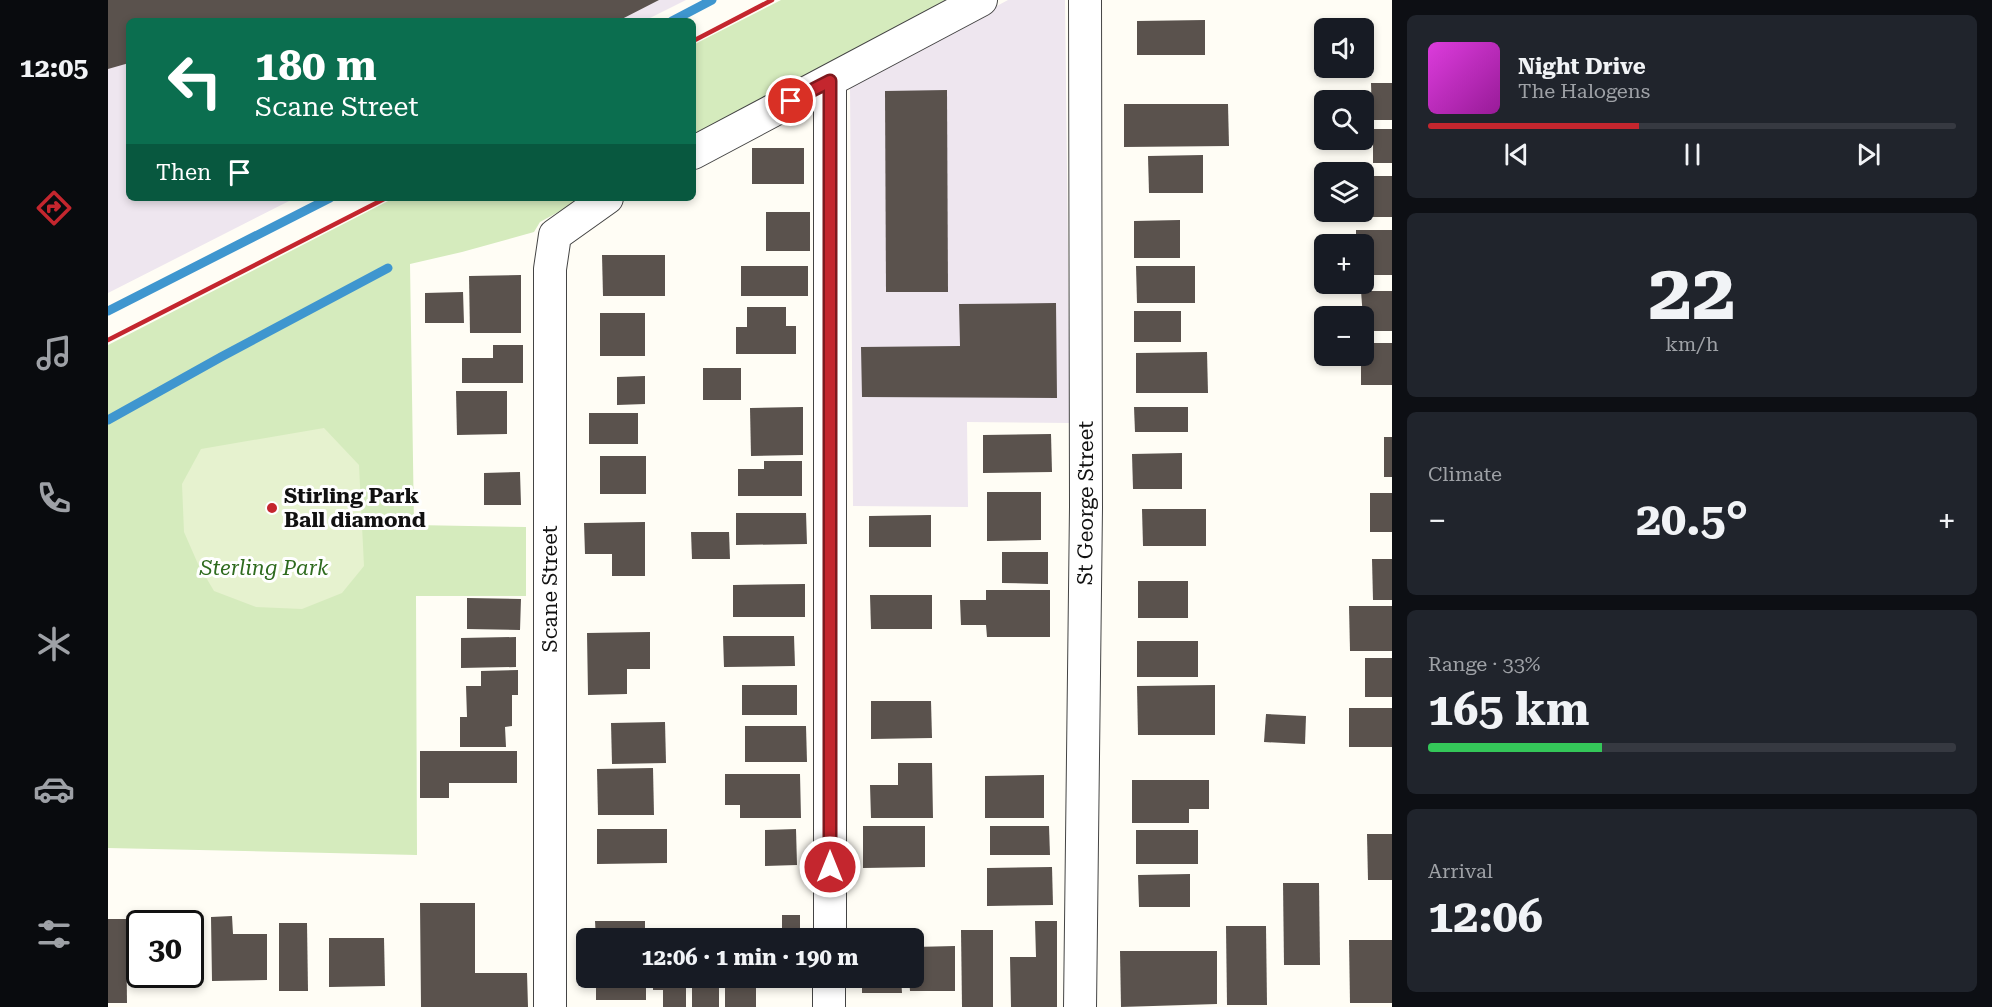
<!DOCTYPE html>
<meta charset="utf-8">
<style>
body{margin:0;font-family:"Roboto Serif",serif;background:#20242c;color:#f1f3f6;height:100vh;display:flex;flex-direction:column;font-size:22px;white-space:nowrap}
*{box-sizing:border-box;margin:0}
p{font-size:20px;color:#9ea1a6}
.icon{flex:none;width:33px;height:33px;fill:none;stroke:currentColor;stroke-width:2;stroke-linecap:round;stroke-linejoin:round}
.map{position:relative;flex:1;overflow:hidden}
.drawer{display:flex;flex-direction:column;gap:15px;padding:15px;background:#0d0f14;width:600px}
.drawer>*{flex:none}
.top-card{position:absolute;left:18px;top:18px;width:570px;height:183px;border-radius:9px;box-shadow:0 3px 9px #0003;background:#0b6e4f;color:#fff;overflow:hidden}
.tools{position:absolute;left:1206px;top:18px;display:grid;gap:12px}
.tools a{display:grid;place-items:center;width:60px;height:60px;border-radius:9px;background:#171b24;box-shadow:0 3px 9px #0003;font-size:30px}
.speed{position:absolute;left:18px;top:910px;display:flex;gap:12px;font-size:30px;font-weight:700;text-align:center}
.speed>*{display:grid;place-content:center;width:78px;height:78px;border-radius:50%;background:#171b24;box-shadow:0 3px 9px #0003;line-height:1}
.speed .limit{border:3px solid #111;border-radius:9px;background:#fff;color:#111}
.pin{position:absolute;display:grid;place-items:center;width:51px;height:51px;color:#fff;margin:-26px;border:3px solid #fff;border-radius:50%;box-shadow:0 2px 6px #0007}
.me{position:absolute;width:66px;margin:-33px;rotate:0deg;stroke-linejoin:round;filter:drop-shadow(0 0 4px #0008)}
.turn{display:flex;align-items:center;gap:21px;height:126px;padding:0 30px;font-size:27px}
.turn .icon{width:78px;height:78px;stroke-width:2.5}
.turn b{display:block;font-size:42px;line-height:51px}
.then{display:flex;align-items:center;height:57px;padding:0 30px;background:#0003;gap:12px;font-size:22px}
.big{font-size:45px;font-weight:700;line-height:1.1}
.drawer .tile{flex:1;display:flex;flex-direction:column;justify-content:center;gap:9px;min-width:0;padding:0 21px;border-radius:9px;background:#20242c}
.drawer .dial{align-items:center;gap:0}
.dial b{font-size:78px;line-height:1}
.song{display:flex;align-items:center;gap:18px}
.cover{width:72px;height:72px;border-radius:9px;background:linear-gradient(135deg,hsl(300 70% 55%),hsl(300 70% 35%))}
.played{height:6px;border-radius:3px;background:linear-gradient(90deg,#c4262e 40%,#363941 40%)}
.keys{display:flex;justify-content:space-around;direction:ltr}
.heat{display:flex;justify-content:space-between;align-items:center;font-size:33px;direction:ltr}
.charge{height:9px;border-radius:4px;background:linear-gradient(90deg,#34c759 33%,#363941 0)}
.trip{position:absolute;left:468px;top:928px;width:348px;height:60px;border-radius:9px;background:#171b24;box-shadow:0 3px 9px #0003;font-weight:700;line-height:60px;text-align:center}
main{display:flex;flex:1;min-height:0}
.menu{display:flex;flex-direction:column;width:108px;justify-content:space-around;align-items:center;background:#090b0e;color:#9ea1a6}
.menu .icon{width:42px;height:42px}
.menu .selected{color:#c4262e}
.menu b{font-size:27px;color:#f1f3f6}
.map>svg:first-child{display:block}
.industrial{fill:#eee6ef}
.green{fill:#d5ebbd}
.pitch{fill:#e6f2cf}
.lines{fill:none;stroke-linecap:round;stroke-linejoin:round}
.stream{stroke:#3f96cf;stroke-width:9}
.building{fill:#5a524d}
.minor-casing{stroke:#444;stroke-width:34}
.minor{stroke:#fff;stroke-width:32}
.rail{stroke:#c4262e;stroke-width:4.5}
.route-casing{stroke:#7f191e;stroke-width:15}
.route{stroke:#c4262e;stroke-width:10}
.poi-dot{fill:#c4262e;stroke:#fff;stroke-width:2}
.labels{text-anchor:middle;stroke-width:6;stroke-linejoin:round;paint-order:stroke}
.poi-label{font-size:21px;font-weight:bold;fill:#111;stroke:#fff;text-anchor:start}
.street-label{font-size:21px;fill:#111;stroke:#fff}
.park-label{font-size:21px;font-style:italic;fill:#2f6b1f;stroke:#fff}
</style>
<main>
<nav class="menu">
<b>12:05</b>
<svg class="icon selected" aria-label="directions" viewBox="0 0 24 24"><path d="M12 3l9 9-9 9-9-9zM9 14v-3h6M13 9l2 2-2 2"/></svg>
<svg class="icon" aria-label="music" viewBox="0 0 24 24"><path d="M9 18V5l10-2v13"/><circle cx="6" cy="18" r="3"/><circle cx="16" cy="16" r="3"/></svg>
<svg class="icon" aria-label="phone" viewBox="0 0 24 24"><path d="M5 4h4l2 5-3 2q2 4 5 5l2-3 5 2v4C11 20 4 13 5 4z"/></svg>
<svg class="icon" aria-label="climate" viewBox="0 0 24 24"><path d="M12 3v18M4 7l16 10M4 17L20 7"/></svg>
<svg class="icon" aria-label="car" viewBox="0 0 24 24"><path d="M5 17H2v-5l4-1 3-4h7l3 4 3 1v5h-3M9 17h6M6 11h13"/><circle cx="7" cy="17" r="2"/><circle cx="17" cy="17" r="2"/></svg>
<svg class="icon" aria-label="filters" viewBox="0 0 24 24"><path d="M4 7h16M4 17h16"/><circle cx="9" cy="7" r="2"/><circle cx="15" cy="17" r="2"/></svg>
</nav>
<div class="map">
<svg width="1284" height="1007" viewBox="0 0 1284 1007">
<rect width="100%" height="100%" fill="#fffdf5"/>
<g class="industrial">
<polygon points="0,0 578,0 536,21 21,21 21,198 187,198 0,293"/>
<polygon points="900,0 957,0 962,423 859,422 860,507 745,506 742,85"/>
</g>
<g class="green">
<polygon points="673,0 853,0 585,140 585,45"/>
<polygon points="286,198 476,198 432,222 426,232 354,252 302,264 306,525 418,527 418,596 308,596 309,855 0,848 0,345"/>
</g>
<polygon class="pitch" points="216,428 251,465 256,566 234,593 194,609 148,607 106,591 90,564 76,532 74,484 93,449"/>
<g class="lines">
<g class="stream">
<polyline points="564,21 604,0"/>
<polyline points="0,311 222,198"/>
<polyline points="0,420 113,357 280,268"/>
</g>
</g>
<g class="building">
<polygon points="0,0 551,0 510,21 21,21 21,63 0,69"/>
<polygon points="1097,20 1097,55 1029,55 1029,21"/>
<polygon points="1263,83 1284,83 1284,120 1264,120"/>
<polygon points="839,90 840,292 778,292 777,91"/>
<polygon points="1016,104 1120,104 1121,146 1016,147"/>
<rect x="1265" y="129" width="19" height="34"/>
<rect x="644" y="148" width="52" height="36"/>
<polygon points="1095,155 1095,193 1041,193 1040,156"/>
<polygon points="1256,176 1284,176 1284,217 1250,217 1250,212 1256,212"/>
<rect x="658" y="212" width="44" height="39"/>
<polygon points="1072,220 1072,258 1026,258 1026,221"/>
<polygon points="1248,230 1284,230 1284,275 1256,275 1256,244 1248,244"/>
<polygon points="494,255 557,255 557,296 495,296"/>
<rect x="633" y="266" width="67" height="30"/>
<polygon points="1028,266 1087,266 1087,303 1029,303"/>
<polygon points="413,275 413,333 362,333 361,276"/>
<polygon points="1253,291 1284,291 1284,331 1256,331"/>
<polygon points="355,292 356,323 317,323 317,293"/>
<polygon points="948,303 949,398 754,397 753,347 852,346 851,304"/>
<polygon points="639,307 678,307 678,326 688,326 688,354 628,354 628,327 639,327"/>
<rect x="1026" y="311" width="47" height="31"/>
<rect x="492" y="313" width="45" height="43"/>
<polygon points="1256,343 1284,343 1284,385 1253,385 1253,356 1256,356"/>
<polygon points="385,345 415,345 415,383 354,383 354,358 385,358"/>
<polygon points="1099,352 1100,393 1028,393 1028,353"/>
<rect x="595" y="368" width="38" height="32"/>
<polygon points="537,376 537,404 509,405 509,377"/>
<polygon points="348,391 399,391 399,434 349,435"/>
<polygon points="695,407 695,455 643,456 642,408"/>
<polygon points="1026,407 1080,407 1080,432 1027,432"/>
<rect x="481" y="413" width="49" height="31"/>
<polygon points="943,434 944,472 875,473 875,435"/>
<rect x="1276" y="437" width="8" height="40"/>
<polygon points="1074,453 1074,489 1025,489 1024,454"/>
<rect x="492" y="456" width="46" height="38"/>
<polygon points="656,461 694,461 694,496 630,496 630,469 656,469"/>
<polygon points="412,472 413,505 376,505 376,473"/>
<polygon points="879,492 933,492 933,540 879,541"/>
<rect x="1262" y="493" width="22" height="39"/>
<polygon points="1034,509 1098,509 1098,546 1035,546"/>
<polygon points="628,513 698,513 699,544 628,545"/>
<polygon points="823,515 823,547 761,547 761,516"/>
<polygon points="537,522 537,576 504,576 504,554 477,554 476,523"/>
<polygon points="583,532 621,532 622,559 584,559"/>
<polygon points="894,552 940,552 940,584 894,583"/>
<polygon points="1264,559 1284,559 1284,600 1265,600"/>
<rect x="1030" y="581" width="50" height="37"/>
<polygon points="697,584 697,617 625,617 625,585"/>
<polygon points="878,590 942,590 942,637 879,637 878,625 853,625 852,600 878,600"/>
<polygon points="762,595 824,595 824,629 763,629"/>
<polygon points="359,598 413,599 412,630 359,629"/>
<polygon points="1241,606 1284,606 1284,651 1242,651"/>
<polygon points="542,632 542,669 519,669 519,694 480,695 479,633"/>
<polygon points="615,636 686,636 687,666 616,667"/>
<polygon points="408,637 408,667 353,668 353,638"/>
<rect x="1029" y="641" width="61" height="36"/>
<rect x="1257" y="658" width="27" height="39"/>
<polygon points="410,670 410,695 404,695 404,726 397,727 398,747 352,747 352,717 359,717 358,686 373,686 373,671"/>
<rect x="634" y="685" width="55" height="30"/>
<polygon points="1107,685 1107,735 1030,735 1029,686"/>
<polygon points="763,701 823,701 824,738 763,739"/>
<rect x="1241" y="708" width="43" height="39"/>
<polygon points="1158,714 1198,716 1197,744 1156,742"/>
<polygon points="557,722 558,763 504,764 503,723"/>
<polygon points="637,726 698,726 699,762 637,762"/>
<polygon points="312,751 409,751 409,783 341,783 341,798 312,798"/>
<polygon points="790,763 824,763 825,818 763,818 762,785 790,785"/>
<polygon points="545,768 546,815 490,815 489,769"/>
<polygon points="617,774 692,774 693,818 632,818 632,805 617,805"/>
<polygon points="936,775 936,818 877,818 877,776"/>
<polygon points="1024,780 1101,780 1101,809 1081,809 1081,823 1024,823"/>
<polygon points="755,826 817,826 817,867 755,868"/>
<polygon points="882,826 941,826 942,855 882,855"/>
<polygon points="489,829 559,829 559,863 489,864"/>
<polygon points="688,829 689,865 657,866 657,830"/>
<rect x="1028" y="830" width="62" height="34"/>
<polygon points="1259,834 1284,834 1284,880 1260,880"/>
<polygon points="944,867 945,905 879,906 879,868"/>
<polygon points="1082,874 1082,907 1031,907 1030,875"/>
<polygon points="1175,883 1211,883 1212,965 1176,965"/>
<polygon points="312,903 367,903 367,973 419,973 420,1007 313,1007"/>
<polygon points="674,915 692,915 692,939 657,939 657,930 674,930"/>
<polygon points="124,916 125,934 159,934 159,980 104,981 103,917"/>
<polygon points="0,919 18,919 19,1003 0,1003"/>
<polygon points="487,921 537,921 537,939 488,939"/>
<polygon points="927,921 949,921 949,1007 903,1007 902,957 928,957"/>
<polygon points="171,923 199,923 200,991 171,991"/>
<polygon points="1118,926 1158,926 1159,1005 1119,1005"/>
<polygon points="853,930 885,930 885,1007 854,1007"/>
<polygon points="221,938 276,938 277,986 221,987"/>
<polygon points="82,939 90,939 91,977 38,978 38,975 82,975"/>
<polygon points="1241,940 1284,940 1284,1003 1242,1003"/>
<polygon points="847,946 847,991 802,991 801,978 806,978 806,947"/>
<polygon points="1012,951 1109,951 1109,1004 1013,1007"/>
<rect x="488" y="978" width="50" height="22"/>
<polygon points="545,978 578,978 578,1007 555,1007 555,990 545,990"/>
<rect x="584" y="978" width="27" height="29"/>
<rect x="617" y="978" width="31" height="29"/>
<polygon points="658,978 692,978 693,986 658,986"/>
<polygon points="754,978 793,978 794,993 754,993"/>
</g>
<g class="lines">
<defs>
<g id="minor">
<polyline points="585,153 873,0"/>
<polyline points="722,939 722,81"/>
<polyline points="442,1007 442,269 447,235 499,198"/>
<polyline points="721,1007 721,978"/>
<path id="s1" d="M972,1007L978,507L977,0"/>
</g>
</defs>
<use href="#minor" class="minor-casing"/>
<use href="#minor" class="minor"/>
<g class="rail">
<polyline points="585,41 664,0"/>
<polyline points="0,340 278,198"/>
</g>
</g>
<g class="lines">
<defs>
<polyline id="route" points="683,101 722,81 722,867"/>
</defs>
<use href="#route" class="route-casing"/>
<use href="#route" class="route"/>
</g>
<circle class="poi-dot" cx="164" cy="508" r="6"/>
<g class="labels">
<g class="poi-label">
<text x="176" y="503">Stirling Park<tspan x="176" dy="24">Ball diamond</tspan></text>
</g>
<g class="street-label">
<text dy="7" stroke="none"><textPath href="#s1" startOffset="504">St George Street</textPath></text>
<text transform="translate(442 589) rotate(-90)" y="7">Scane Street</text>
</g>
<g class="park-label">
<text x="156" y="575">Sterling Park</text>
</g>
</g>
</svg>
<div class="tools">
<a><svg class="icon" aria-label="sound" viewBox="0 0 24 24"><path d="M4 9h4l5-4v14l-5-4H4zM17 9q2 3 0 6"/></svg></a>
<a><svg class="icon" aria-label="search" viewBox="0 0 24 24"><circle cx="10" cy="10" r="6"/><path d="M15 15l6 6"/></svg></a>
<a><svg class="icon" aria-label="layers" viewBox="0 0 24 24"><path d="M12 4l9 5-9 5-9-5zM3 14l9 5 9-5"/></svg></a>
<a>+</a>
<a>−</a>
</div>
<div class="speed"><div class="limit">30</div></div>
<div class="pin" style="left:683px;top:101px;background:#d93025"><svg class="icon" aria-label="arrive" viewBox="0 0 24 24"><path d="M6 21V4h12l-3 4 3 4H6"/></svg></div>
<svg class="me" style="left:722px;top:867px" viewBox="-20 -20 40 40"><circle r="17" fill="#c4262e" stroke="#fff" stroke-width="3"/><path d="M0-11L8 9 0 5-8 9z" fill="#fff"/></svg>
<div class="trip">12:06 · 1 min · 190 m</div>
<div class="top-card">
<div class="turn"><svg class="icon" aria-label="left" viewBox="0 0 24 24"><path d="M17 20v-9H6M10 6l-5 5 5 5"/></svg><div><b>180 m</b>Scane Street</div></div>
<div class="then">Then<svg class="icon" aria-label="arrive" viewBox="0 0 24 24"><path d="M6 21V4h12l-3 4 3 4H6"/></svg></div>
</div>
</div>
<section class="drawer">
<div class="tile">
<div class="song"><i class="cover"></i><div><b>Night Drive</b><p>The Halogens</p></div></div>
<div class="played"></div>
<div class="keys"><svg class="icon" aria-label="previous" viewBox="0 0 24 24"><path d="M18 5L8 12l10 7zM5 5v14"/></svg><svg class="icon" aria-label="pause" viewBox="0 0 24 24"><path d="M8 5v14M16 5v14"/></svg><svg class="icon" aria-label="next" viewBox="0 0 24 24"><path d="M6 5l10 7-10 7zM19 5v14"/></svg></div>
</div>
<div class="tile dial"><b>22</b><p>km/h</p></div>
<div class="tile"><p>Climate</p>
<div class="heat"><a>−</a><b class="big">20.5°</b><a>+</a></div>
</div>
<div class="tile"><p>Range · 33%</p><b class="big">165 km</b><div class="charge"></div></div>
<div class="tile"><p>Arrival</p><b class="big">12:06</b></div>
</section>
</main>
